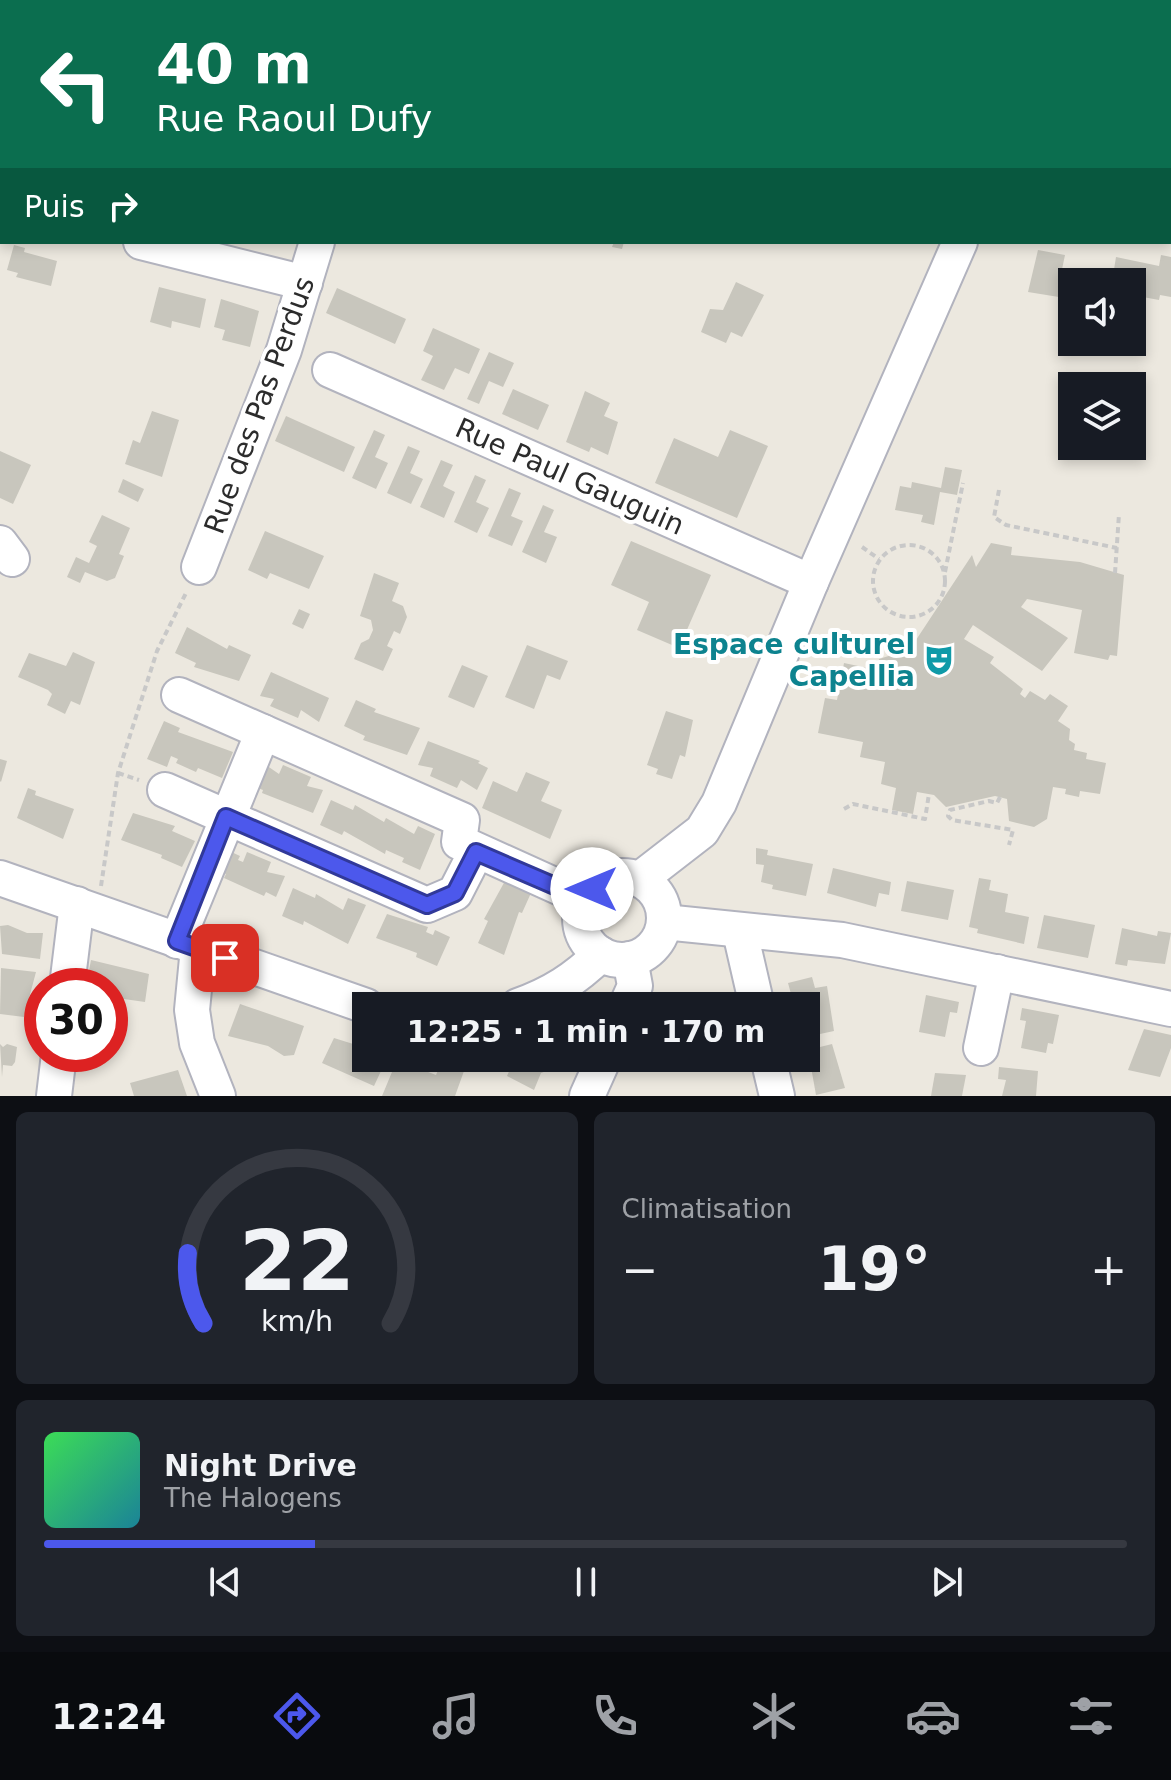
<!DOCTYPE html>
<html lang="fr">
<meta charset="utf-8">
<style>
body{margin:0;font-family:"DejaVu Sans",sans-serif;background:#20242c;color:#f1f3f6;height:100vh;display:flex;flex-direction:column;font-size:30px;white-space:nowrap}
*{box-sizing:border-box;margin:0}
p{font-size:26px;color:#9ea1a6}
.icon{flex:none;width:44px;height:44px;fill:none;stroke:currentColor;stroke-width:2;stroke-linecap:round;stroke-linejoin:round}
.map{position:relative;height:1096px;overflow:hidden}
.panel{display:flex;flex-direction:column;gap:16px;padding:16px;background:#0d0f14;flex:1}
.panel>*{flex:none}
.top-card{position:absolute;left:0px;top:0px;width:1172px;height:244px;box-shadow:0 4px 12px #0003;background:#0b6e4f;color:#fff;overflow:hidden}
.tools{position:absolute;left:1058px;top:268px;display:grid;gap:16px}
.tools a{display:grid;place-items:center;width:88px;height:88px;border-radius:0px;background:#171b24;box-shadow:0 4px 12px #0003;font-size:40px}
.speed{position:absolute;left:24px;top:968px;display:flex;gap:16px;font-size:40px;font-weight:700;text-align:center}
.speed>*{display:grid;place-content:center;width:104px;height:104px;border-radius:50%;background:#171b24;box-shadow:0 4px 12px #0003;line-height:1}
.speed .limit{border:12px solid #d22;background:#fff;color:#111}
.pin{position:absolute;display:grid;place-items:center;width:68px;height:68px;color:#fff;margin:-34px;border-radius:16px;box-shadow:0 4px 12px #0006}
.me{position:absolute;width:88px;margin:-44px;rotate:270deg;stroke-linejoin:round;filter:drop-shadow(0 0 6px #0008)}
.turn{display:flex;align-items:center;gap:28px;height:168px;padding:0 24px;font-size:36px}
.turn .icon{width:104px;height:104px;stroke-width:2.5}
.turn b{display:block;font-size:56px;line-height:68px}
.then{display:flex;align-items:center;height:76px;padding:0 24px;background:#0003;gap:16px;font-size:30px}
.big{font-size:60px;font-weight:700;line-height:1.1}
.panel .tile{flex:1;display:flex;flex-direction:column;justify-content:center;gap:12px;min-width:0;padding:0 28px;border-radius:12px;background:#20242c}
.panel .dial{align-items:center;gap:0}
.dial svg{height:208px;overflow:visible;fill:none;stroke:#363941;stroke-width:7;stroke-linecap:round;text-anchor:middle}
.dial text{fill:#f1f3f6;stroke:none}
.song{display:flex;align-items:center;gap:24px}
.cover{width:96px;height:96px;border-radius:12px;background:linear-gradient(135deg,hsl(130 70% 55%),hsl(190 70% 35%))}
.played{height:8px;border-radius:4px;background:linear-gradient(90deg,#4c58ec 25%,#363941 25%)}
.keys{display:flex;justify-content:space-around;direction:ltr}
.heat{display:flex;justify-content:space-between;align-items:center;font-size:44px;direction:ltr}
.panel .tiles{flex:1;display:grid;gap:16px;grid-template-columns:1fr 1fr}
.tile:last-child{grid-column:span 2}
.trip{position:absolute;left:352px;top:992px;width:468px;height:80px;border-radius:0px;background:#171b24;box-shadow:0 4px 12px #0003;font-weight:700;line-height:80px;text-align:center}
.dock{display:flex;height:128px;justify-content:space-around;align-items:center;background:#090b0e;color:#9ea1a6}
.dock .icon{width:56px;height:56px}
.dock .current{color:#4c58ec}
.dock b{font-size:36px;color:#f1f3f6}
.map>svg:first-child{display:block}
.building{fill:#c8c6bd}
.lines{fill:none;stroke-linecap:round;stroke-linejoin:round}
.minor-casing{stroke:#b2b3be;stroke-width:38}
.path{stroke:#c8c8c8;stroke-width:4;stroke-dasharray:6 4;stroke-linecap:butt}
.minor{stroke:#fff;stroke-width:34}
.route-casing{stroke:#313999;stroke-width:20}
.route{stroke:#4c58ec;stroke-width:14}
.labels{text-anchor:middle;stroke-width:8;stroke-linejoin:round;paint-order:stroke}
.street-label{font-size:28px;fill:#2c2c2c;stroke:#fff}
.culture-label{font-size:28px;font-weight:bold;fill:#0d838f;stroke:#fff;text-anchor:end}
</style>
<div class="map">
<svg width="1171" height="1096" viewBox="0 0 1171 1096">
<rect width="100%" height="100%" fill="#ece8df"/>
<g class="building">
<polygon points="614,242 624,242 622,249 612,247"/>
<polygon points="14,245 25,248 24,252 57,261 51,286 16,277 18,273 7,270"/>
<polygon points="1038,250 1065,255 1060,279 1068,281 1065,298 1028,292"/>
<polygon points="1161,255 1171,257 1171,297 1160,295 1159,300 1132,295 1132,282 1112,282 1116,257 1159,266"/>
<polygon points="736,282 764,295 742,337 731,332 726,343 701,332 710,309 723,310"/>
<polygon points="159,287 206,299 200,328 172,321 171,328 150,322"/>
<polygon points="337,288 406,319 395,344 326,313"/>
<polygon points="221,299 259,311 250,347 222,340 225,330 214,327"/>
<polygon points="433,328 480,349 469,374 455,368 444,390 421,380 433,356 423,351"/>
<polygon points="489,352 514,363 503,387 489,381 479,404 467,399"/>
<polygon points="513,389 549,405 538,430 502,414"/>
<polygon points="585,391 610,403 604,416 618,422 608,455 591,447 589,452 566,442"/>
<polygon points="152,411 179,420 162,477 125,464 133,440 140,443"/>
<polygon points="286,416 355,447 344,472 275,441"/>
<polygon points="374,430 385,435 375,457 388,463 376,489 352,478"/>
<polygon points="730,430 768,446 737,518 655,483 674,438 718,457"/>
<polygon points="408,446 420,451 410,473 423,479 411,504 387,493"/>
<polygon points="0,451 31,465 13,504 0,498"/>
<polygon points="441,460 453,465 443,486 455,492 444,518 420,507"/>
<polygon points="945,467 962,470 957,495 940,492 934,525 921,522 923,515 895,510 900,486 911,488 912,482 941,488"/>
<polygon points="475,475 486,480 476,502 489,508 477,533 454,522"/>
<polygon points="123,479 144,489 138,502 118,492"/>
<polygon points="509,488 521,493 511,516 523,521 512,546 488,536"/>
<polygon points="543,505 554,510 544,532 557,537 546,563 522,552"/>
<polygon points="102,515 130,528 119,554 124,556 115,578 107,581 85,572 80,583 67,577 76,557 89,563 97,546 89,542"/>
<polygon points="265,531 324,556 309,589 270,573 267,579 248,570"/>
<polygon points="631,541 711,575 679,648 637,630 649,602 611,585"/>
<polygon points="991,543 1012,547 1011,555 1080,562 1124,575 1117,656 1110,655 1108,660 1074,653 1082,610 1027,599 1021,607 1068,638 1042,671 973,625 964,639 994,657 990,663 1023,689 1020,694 1025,698 1030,691 1045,700 1050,694 1068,706 1058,721 1070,729 1069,740 1075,744 1074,750 1087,753 1086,759 1106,763 1100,794 1080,791 1079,797 1065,794 1066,789 1053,787 1047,819 1034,827 1009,821 1007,799 995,796 946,807 934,795 917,792 913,814 892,810 896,788 881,784 885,762 860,757 863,742 818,733 825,698 837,700 844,663 877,670 879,659 895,654 899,639 916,640 972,555 976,567"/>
<polygon points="374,573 399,583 392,601 403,606 407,617 400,634 394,631 387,646 393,649 383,671 354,659 361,643 369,639 373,630 371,620 360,616"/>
<polygon points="299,609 310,614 303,629 292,624"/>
<polygon points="187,627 227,649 229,645 251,655 239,681 194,667 196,663 175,653"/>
<polygon points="527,645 568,661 560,680 547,675 534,709 505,697"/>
<polygon points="73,652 95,662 80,705 71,701 65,714 47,705 52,694 48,690 18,677 29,653 66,666"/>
<polygon points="462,665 488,676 474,708 448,697"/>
<polygon points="271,672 329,698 319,722 301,710 298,718 270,706 274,699 260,696"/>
<polygon points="356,700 376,709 374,712 420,728 407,755 363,740 365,736 344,726"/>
<polygon points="666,711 693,720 685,757 680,755 672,779 656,774 658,769 647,765"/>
<polygon points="164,721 180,728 178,732 233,752 222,778 198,768 196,772 176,763 178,759 171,756 167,767 147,759"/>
<polygon points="428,741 480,761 478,763 488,768 477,790 461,780 457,788 430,776 433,768 418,765"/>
<polygon points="0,759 7,761 1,782 0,781"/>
<polygon points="263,763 279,774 283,765 311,777 307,786 323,790 313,813 262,793 263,790 253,786"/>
<polygon points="526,772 550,782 541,801 562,810 550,839 482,808 493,781 517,792"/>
<polygon points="28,788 36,791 35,795 74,809 63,839 17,818"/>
<polygon points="331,800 353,810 355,805 384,822 386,818 414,834 418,826 435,834 420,870 402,862 404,858 386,850 385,854 344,831 342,835 320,825"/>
<polygon points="133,813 175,826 172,831 195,841 182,867 161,858 162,855 121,840"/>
<polygon points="756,848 768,850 767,855 813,864 806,896 772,889 773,885 761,882 764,865 756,864"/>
<polygon points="225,849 240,856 238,860 243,862 247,852 271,862 267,872 285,876 276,897 266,892 264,896 224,878 226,874 216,870"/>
<polygon points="833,868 891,882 889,895 879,893 876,907 827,893"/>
<polygon points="979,878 991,880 989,890 1008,894 1005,912 1029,917 1024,944 977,933 978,929 969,927"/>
<polygon points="505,881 531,893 522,913 519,912 504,955 478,943 488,921 484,919"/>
<polygon points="907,881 954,890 948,920 901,911"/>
<polygon points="293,888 315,898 316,894 343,910 348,898 366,905 348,944 304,921 303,925 282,916"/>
<polygon points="387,914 428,927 426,932 433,935 435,930 450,937 437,966 416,957 417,953 376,938"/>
<polygon points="1044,915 1095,925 1088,958 1037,948"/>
<polygon points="8,925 27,933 43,933 40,959 2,954 0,926"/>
<polygon points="1122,928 1157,936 1158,931 1171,933 1165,964 1128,960 1127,966 1115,964"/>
<polygon points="91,960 149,974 145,1002 110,997 110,986 86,986"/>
<polygon points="1,968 36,972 24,1017 0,1014"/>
<polygon points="812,977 815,988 827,986 834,1031 806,1037 806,1006 801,1006 798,993 791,994 788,983"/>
<polygon points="926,995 959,1002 957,1013 950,1012 945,1037 919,1032"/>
<polygon points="240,1004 304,1026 294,1055 284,1056 268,1046 228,1036"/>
<polygon points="1022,1008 1059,1015 1053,1044 1048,1043 1046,1053 1021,1048 1026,1021 1020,1020"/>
<polygon points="1144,1029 1171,1035 1171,1048 1160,1077 1128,1070"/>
<polygon points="334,1038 366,1048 366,1058 387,1058 374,1086 322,1063"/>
<polygon points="0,1044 3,1047 7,1044 17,1047 15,1062 12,1066 3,1065 2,1077"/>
<polygon points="832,1044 845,1088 816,1095 808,1050"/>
<polygon points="515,1058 568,1058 559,1062 560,1066 541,1073 534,1090 507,1076"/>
<polygon points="397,1060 436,1075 441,1063 464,1071 455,1096 382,1096"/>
<polygon points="999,1067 1038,1071 1036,1096 1002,1096 1006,1080 998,1079"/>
<polygon points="178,1070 187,1096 134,1096 130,1083"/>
<polygon points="935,1073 966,1075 962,1096 931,1096"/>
</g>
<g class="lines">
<defs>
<g id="minor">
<polyline points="105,0 105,2"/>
<polyline points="39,2 40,0"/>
<polyline points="347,2 347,0"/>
<polyline points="1066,2 1067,0"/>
<polyline points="0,62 2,59"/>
<polyline points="0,174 2,174"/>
<polyline points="0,204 2,205"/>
<polyline points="141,242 305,283"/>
<polyline points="330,370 811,582"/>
<polyline points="0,543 12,559"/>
<polyline points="199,567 284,350 317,242"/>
<polyline points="179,695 462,820 459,842 585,899"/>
<polyline points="165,790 427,905 455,893 476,852"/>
<circle cx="622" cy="918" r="42"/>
<polyline points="0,878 366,1006"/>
<polyline points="640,879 702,831 719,803 811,582 960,242"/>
<polyline points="664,922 842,940 1171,1009"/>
<polyline points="740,932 757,1006"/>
<polyline points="177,941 263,732"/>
<polyline points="198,948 192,1010 197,1043 218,1096"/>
<polyline points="67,986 77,904"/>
<path d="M518,1006C552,994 575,979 601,954"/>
<polyline points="626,1006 635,986 630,959"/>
<polyline points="981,1048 997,972"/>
<polyline points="768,1058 777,1096"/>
<polyline points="54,1096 59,1054"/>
<polyline points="587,1096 604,1058"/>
</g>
</defs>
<use href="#minor" class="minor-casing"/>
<g class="path">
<polyline points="999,490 994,517 1006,525 1117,548"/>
<circle cx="909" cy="581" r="36"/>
<polyline points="862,547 879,559"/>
<polyline points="945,572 963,483"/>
<polyline points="1115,573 1119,514"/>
<polyline points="118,773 139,780"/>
<polyline points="1000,797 997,803 989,801 950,810 948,816 952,820 1013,830 1009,845"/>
<polyline points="844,809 853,804 925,819 929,794"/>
<polyline points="101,886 118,773 157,651 186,593"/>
</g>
<use href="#minor" class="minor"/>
</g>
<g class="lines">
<defs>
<polyline id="route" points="225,958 177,941 226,817 427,905 455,893 476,852 585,899 592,889"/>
</defs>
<use href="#route" class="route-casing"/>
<use href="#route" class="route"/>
</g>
<defs>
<symbol id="theatre-bare" viewBox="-9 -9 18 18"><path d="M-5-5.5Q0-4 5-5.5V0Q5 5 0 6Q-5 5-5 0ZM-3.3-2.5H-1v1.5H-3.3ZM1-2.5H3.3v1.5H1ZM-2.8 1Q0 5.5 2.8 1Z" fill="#0f9aa8" stroke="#fff" stroke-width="2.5" paint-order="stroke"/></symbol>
</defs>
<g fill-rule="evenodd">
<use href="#theatre-bare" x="917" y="638" width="44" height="44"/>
</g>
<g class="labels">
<g class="street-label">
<text transform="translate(259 405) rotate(-70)" y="10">Rue des Pas Perdus</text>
<text transform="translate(570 476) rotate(24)" y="10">Rue Paul Gauguin</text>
</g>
<g class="culture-label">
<text x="915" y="654">Espace culturel<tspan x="915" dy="32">Capellia</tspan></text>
</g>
</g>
</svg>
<div class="tools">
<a><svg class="icon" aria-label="sound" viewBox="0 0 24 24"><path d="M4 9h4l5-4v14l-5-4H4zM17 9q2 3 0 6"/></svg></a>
<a><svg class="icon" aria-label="layers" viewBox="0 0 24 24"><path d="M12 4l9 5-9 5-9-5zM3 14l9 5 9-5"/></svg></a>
</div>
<div class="speed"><div class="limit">30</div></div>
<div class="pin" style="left:225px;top:958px;background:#d93025"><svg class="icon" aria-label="arrive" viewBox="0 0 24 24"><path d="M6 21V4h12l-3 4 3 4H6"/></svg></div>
<svg class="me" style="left:592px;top:889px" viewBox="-20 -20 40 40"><circle r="19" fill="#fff"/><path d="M0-13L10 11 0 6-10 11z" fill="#4c58ec"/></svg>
<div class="trip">12:25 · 1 min · 170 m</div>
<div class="top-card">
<div class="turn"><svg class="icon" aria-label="left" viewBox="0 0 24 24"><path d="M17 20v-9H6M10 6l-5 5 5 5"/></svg><div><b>40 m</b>Rue Raoul Dufy</div></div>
<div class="then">Puis<svg class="icon" aria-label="right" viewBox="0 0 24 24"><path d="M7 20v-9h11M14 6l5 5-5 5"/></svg></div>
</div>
</div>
<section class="panel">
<div class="tiles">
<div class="tile dial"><svg viewBox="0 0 100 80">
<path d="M14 69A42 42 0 1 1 86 69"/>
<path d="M14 69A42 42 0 0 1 8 42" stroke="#4c58ec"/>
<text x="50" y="56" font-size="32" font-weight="700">22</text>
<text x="50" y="72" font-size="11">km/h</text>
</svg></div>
<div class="tile"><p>Climatisation</p>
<div class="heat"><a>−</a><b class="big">19°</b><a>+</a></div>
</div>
<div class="tile">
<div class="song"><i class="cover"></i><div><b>Night Drive</b><p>The Halogens</p></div></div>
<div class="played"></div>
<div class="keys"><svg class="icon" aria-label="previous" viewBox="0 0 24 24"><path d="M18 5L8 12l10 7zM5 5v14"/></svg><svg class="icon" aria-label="pause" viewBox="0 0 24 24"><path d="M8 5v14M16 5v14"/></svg><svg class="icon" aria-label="next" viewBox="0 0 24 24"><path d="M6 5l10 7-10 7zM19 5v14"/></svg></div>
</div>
</div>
</section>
<nav class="dock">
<b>12:24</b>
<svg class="icon current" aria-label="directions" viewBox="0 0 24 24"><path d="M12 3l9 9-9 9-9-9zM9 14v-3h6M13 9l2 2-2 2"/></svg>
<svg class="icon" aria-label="music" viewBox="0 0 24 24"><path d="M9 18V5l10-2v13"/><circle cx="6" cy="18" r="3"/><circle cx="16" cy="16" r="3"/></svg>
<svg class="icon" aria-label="phone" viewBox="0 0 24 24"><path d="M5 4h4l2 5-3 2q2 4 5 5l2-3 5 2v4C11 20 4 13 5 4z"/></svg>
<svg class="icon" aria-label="climate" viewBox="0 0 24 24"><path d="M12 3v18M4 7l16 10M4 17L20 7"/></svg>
<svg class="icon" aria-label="car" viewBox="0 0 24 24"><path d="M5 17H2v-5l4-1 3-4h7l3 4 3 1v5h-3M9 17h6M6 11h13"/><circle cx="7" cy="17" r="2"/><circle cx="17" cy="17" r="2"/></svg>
<svg class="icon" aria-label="filters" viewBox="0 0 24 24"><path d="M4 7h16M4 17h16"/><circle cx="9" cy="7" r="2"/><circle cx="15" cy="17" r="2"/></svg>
</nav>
